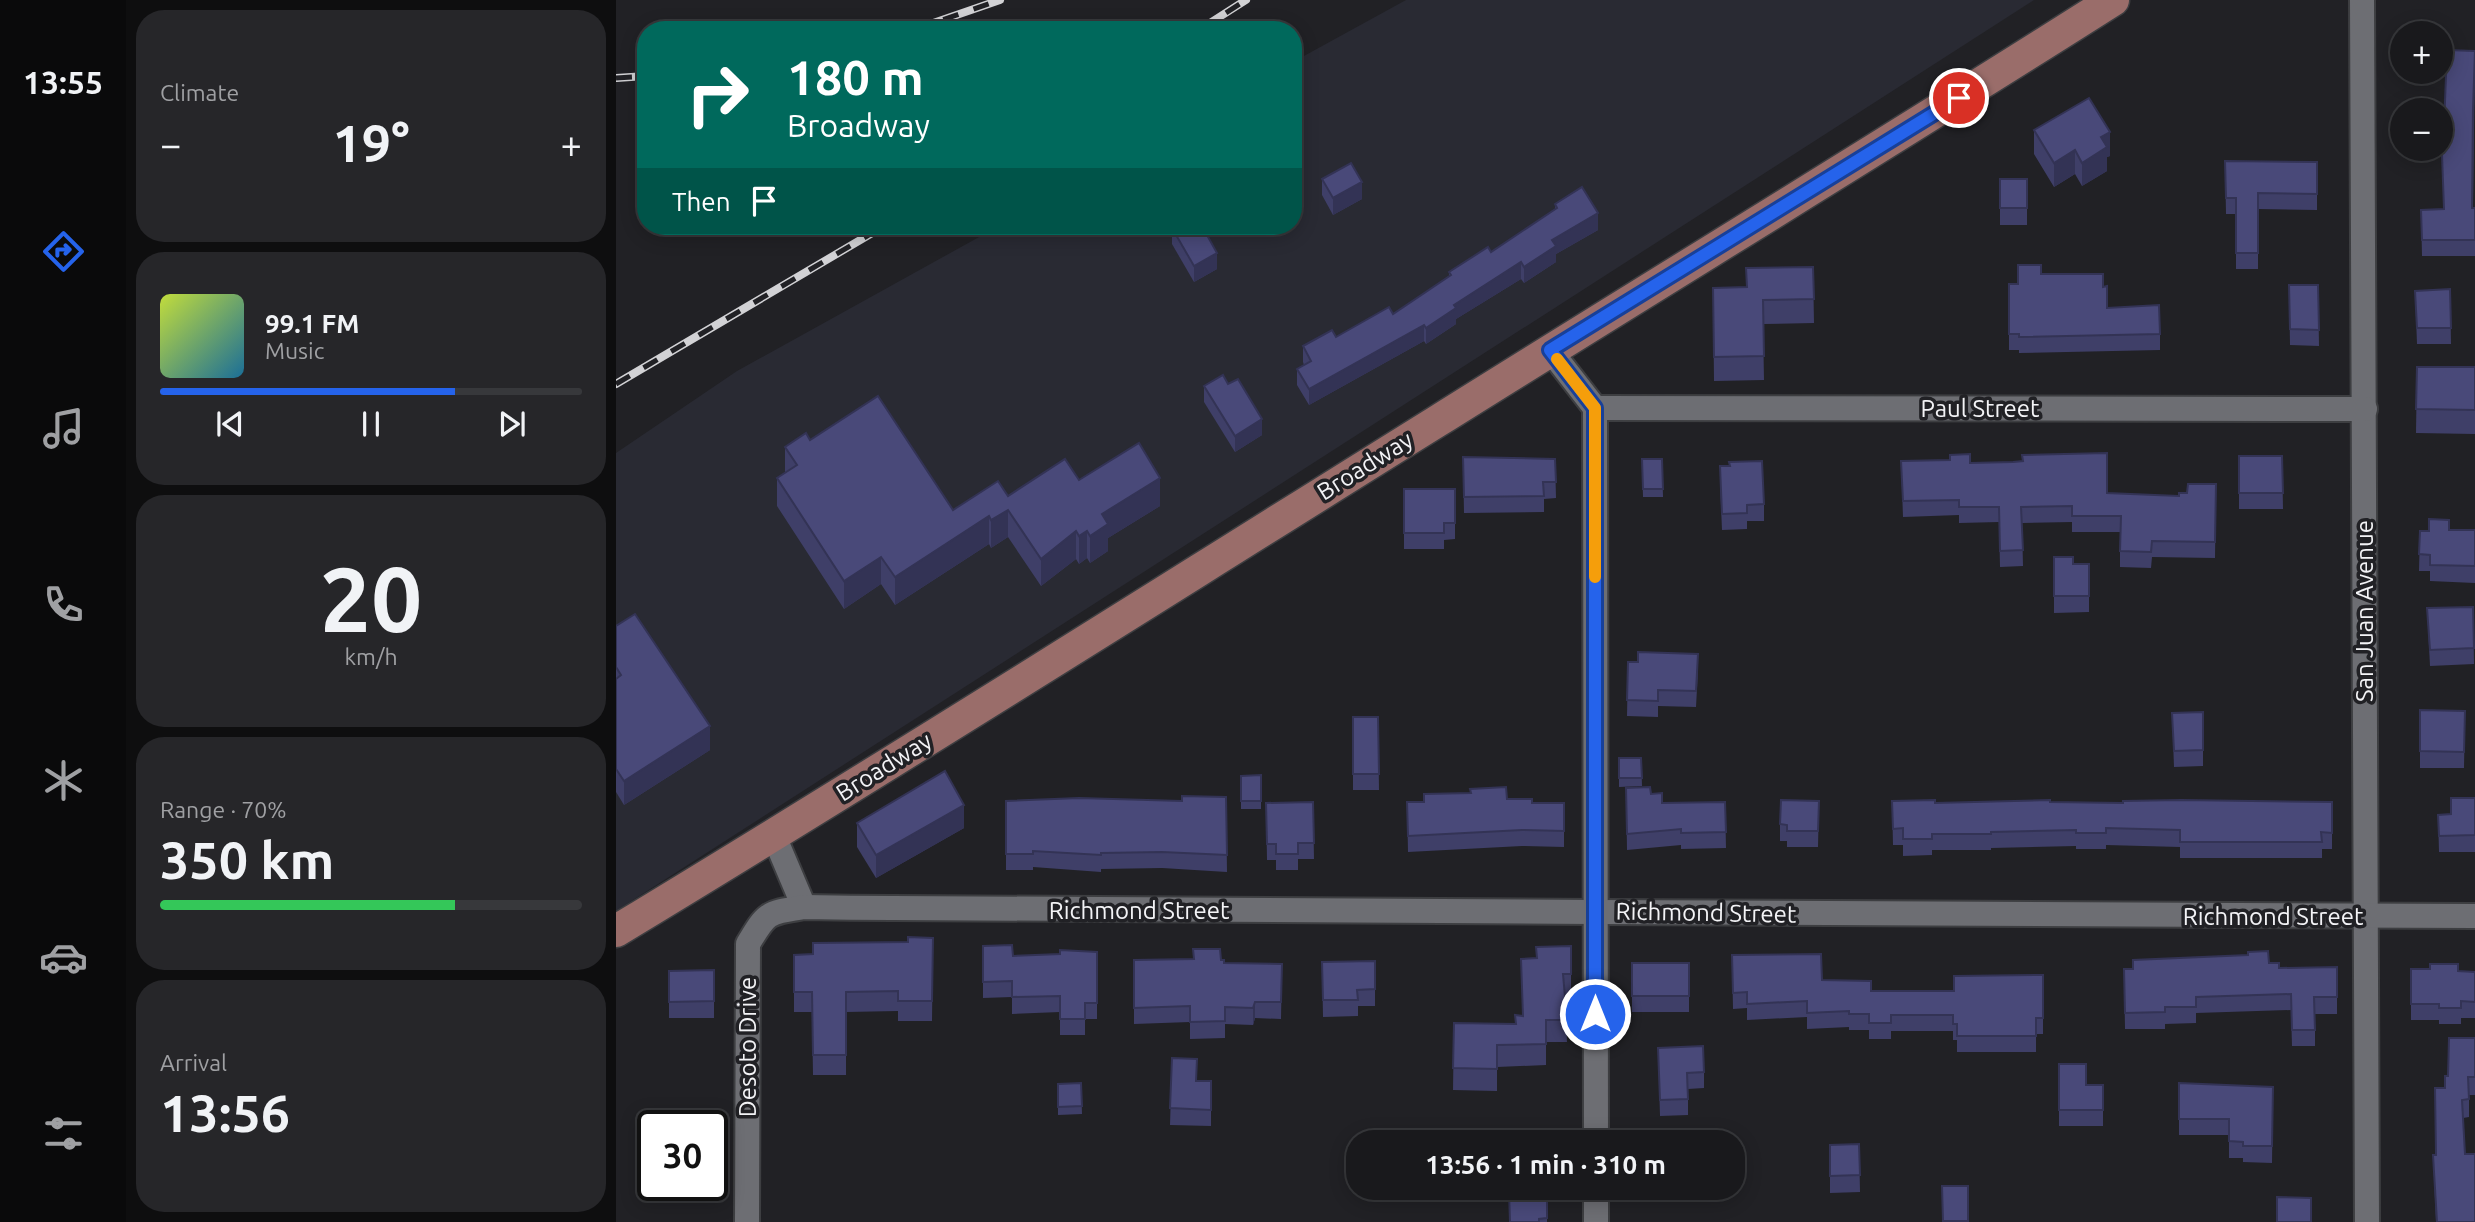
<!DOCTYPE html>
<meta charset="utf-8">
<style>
body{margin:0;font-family:Ubuntu,sans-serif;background:#262629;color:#f1f3f6;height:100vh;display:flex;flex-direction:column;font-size:26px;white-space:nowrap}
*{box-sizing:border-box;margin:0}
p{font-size:23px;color:#9fa0a3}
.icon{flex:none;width:38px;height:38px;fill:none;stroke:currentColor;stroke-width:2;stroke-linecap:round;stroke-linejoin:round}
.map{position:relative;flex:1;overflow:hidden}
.side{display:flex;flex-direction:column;gap:10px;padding:10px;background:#0e0e0f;width:490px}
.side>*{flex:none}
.hud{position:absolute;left:21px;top:21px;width:665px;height:214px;border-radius:28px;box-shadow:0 4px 18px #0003,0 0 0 2px #37383b;background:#00695c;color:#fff;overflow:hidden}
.controls{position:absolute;left:1774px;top:21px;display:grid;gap:14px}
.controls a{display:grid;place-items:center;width:63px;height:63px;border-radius:50%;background:#19191c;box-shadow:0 4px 18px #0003,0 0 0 2px #37383b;font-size:35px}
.speed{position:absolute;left:21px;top:1110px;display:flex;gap:14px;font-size:35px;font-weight:700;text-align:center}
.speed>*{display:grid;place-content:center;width:91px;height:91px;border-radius:50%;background:#19191c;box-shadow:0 4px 18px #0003,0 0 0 2px #37383b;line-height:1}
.speed .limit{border:4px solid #111;border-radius:10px;background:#fff;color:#111}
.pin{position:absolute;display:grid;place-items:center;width:60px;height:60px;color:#fff;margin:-30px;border:4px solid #fff;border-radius:50%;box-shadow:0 2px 7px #0007}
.me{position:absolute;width:77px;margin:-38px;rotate:0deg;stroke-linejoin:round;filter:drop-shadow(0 0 5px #0008)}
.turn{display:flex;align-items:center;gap:24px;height:147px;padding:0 35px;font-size:32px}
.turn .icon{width:91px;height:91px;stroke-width:2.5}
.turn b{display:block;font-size:49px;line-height:60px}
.then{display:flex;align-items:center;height:66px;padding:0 35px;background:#0003;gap:14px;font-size:26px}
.big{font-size:52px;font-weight:700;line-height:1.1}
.side .card{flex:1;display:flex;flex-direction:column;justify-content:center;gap:10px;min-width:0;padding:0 24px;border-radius:28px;background:#262629}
.side .dial{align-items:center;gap:0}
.dial b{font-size:91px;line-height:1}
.song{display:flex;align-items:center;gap:21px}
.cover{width:84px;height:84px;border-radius:10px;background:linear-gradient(135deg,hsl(70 70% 55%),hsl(200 70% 35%))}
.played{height:7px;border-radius:4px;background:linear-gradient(90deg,#2563eb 70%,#37383b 70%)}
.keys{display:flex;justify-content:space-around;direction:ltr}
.heat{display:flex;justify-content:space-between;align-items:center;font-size:38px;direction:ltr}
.charge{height:10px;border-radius:5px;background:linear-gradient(90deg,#34c759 70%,#37383b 0)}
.trip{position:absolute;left:730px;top:1130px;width:399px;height:70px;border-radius:28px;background:#19191c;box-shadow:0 4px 18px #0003,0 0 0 2px #37383b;font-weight:700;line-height:70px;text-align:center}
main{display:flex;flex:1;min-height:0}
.menu{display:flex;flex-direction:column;width:126px;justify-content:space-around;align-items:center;background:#0a0a0b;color:#9fa0a3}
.menu .icon{width:49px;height:49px}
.menu .active{color:#2563eb}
.menu b{font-size:32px;color:#f1f3f6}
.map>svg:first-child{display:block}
.built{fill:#292a33}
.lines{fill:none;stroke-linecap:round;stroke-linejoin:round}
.minor-casing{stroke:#3d3e41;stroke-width:28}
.major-casing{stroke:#3d3e41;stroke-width:35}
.minor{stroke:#6d6e73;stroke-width:24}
.major{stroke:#9a6d6a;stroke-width:32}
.rail-casing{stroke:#d2d2d5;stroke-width:8}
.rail{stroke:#212125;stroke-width:5;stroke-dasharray:16;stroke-linecap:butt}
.wall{fill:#3f3f68}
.shaded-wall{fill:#335}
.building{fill:#494979;stroke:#335;stroke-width:2}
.route-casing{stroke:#184099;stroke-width:18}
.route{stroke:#2563eb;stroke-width:12}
.slow{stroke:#f59e0b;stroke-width:12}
.labels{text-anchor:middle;stroke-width:7;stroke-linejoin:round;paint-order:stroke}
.street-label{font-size:24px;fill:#f3f3f6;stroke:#212125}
</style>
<main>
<nav class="menu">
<b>13:55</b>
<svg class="icon active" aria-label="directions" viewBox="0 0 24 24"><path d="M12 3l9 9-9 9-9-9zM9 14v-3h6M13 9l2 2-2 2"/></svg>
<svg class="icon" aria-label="music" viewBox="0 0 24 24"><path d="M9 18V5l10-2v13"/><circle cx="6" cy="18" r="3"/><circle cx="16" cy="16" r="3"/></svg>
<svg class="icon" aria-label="phone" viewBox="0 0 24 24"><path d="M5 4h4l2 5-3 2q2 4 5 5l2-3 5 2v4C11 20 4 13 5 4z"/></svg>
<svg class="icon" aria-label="climate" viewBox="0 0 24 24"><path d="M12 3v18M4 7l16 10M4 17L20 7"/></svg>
<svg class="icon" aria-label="car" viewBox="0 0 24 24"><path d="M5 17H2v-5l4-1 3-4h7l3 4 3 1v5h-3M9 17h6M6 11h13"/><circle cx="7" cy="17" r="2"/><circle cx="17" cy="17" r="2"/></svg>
<svg class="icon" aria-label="filters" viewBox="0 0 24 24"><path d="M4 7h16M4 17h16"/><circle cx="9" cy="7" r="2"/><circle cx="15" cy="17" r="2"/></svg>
</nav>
<section class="side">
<div class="card"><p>Climate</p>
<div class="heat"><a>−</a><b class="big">19°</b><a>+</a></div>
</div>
<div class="card">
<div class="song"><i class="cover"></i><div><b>99.1 FM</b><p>Music</p></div></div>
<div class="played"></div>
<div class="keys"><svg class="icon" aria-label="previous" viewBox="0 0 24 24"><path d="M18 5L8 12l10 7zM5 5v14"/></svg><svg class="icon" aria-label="pause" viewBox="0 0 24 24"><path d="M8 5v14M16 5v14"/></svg><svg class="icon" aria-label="next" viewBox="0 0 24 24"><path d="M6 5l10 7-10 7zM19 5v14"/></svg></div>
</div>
<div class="card dial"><b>20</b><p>km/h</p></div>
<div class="card"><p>Range · 70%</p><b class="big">350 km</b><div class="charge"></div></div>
<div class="card"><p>Arrival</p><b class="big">13:56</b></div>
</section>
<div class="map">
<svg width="1859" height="1222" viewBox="0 0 1859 1222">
<rect width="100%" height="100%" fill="#212125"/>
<polygon class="built" points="790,0 1418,0 0,911 0,453 121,371 383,226 677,226 677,62"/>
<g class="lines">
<defs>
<g id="minor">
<polyline points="1746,0 1751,1222"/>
<polyline points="934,350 979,408 980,1143"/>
<polyline points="979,408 1749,409"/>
<polyline points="158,836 188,907"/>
<polyline points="980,1188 980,1222"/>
<path d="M131,1222L132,944C151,912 151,913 188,907C451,911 714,910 978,912C1271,913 1565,917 1859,916"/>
</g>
<path id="major" d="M0,931C275,765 547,592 820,422C1045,281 1272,143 1497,0"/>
</defs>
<use href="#minor" class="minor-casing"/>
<use href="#major" class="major-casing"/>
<use href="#minor" class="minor"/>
<use href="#major" class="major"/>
<defs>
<g id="rail">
<polyline points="297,30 384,0"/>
<polyline points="583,30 630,0"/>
<polyline points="0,78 30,76"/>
<polyline points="0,384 268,226"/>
</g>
</defs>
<use href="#rail" class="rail-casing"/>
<use href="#rail" class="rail"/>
</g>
<g class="wall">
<polygon points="1859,51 1857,208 1859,208 1859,256 1806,256 1805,210 1827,209 1828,127"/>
<polygon points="1418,130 1494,156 1491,157 1491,171 1466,186 1459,174 1438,187 1418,154"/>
<polygon points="1609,161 1701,162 1701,210 1642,209 1642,269 1620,269 1620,214 1610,214"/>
<polygon points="706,179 746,199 717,215 706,195"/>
<rect x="1384" y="179" width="27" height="46"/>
<polygon points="939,204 982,230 940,254 940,262 908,283 905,279 840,319 840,324 810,344 808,341 693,405 681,385 681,369 688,365 687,362 687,346 720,337 777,314 833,276 833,272 875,252 939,209"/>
<polygon points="556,228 601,269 578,282 556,244"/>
<polygon points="1197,267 1198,323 1147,324 1148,380 1098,381 1097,288 1130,287"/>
<polygon points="1425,274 1487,287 1491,308 1544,334 1544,350 1403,353 1403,350 1393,350 1393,284 1402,284"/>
<polygon points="1673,285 1702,285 1703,346 1674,345"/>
<polygon points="1834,289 1835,344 1801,344 1799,291"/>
<polygon points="1801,367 1859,367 1859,434 1800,433"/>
<polygon points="612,384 646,435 619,452 588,402 588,386"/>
<polygon points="194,440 337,510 463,480 544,506 492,538 492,551 474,563 471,558 463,564 460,559 425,586 392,537 375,548 373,544 279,605 265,584 228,609 161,506 161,478 169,473 169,447"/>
<polygon points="1623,456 1666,456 1667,509 1623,509"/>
<polygon points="847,457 939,459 940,498 928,499 928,512 848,513"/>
<polygon points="1026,459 1046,459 1047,497 1027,497"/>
<polygon points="1285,461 1354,463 1491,493 1563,496 1600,484 1599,558 1536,557 1535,568 1504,567 1504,532 1456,532 1456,522 1406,523 1407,566 1384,567 1383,522 1343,523 1343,515 1287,517"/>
<polygon points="1104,482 1148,504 1148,521 1131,521 1131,529 1106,530"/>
<polygon points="788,489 839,489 839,539 828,540 828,549 788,549"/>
<polygon points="1859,530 1859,583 1814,581 1814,571 1803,571 1804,531"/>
<polygon points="1438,557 1457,564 1473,564 1473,612 1438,613"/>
<polygon points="1857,607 1858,664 1814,666 1811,608"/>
<polygon points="0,626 94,750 8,805 0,792"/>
<polygon points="1012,662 1082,670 1080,707 1042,706 1042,717 1011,716"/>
<polygon points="1804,710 1849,711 1848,768 1804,768"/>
<polygon points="1587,712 1587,766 1558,767 1556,713"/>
<polygon points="737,717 762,717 763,790 737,790"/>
<polygon points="1003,758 1025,758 1026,786 1003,787"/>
<polygon points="645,775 645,809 625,809 625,776"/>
<polygon points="1010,788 1035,794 1046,803 1109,802 1110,848 1065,849 1065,845 1011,850"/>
<polygon points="610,797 611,872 546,868 485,869 485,872 417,867 417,870 390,870 390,801 566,801"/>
<polygon points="1859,798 1859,852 1823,852 1822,815 1835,814"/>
<polygon points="891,799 916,803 948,803 948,847 906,846 792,852 791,802"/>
<polygon points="1203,801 1202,847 1171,847 1171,841 1164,841 1164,824"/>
<polygon points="1276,801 1319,803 1716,802 1716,849 1706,849 1706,858 1564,858 1564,847 1490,845 1490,849 1460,849 1460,846 1375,848 1375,850 1316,850 1316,855 1287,856 1287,845 1277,845"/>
<polygon points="697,802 698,859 682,859 682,870 660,870 660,860 651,860 650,803"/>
<polygon points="241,823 348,828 260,878 241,847"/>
<polygon points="317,938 316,1021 282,1021 282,1011 230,1012 230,1075 197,1075 196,1012 178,1012 178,955 197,954 292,942"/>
<polygon points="367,946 397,956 481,952 481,1019 469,1019 469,1035 444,1035 444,1012 396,1014 396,997 367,998"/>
<polygon points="955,946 955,996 949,996 951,1042 930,1042 930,1065 881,1067 881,1091 837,1090 838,1023 899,1024 906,1016 920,958"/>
<polygon points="1116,955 1206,980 1255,991 1338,991 1427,975 1427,1034 1420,1034 1420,1052 1341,1052 1341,1040 1337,1040 1337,1031 1275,1031 1275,1039 1253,1039 1253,1030 1233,1030 1233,1027 1191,1029 1191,1017 1131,1020 1131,1008 1117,1009"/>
<polygon points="518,960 605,960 608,963 666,964 665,1019 639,1018 637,1025 609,1024 609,1038 574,1039 574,1022 518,1024"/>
<polygon points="759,961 759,1006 742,1006 742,1016 707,1017 706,962"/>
<rect x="1016" y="963" width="57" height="49"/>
<polygon points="1653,963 1663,968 1721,967 1721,1014 1699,1014 1699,1046 1676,1046 1675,1010 1580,1013 1580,1023 1549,1024 1549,1029 1509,1029 1508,969"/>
<polygon points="1795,969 1859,972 1859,1018 1845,1018 1845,1024 1823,1024 1823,1020 1795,1020"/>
<polygon points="98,970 98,1018 53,1018 53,971"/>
<polygon points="1859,1038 1859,1095 1853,1095 1853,1117 1847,1118 1849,1154 1859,1222 1820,1222 1817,1155 1820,1155 1829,1088 1832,1076"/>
<polygon points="1042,1048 1088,1072 1088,1088 1072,1089 1072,1115 1044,1116"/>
<polygon points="556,1058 581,1081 595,1081 595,1126 554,1125"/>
<polygon points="1443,1064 1470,1085 1487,1085 1487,1126 1443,1126"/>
<polygon points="465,1083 466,1114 442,1115 442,1084"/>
<polygon points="1563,1083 1657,1087 1656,1163 1627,1162 1627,1158 1613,1158 1613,1135 1563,1135"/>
<polygon points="1243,1144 1244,1192 1214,1193 1214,1145"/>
<polygon points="1326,1186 1352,1186 1352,1222 1327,1222"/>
<polygon points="913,1188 945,1188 945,1195 931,1195 931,1222 893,1222 913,1191"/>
</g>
<g class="shaded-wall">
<polygon points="1494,132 1494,156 1491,157 1491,171 1466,186 1466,163 1485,137"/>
<polygon points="1459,150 1459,174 1438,187 1438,163"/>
<polygon points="746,182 746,199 717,215 717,198"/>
<polygon points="982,213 982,230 940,254 940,262 908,283 908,267 936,240"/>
<polygon points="594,226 603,226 594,230"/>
<polygon points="601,253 601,269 578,282 578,266"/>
<polygon points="905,262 905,279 840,319 840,324 810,344 810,328 838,305"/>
<polygon points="808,325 808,341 693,405 693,389"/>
<polygon points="646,419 646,435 619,452 619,436"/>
<polygon points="544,478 544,506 492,538 492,551 474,563 474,536 486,514"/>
<polygon points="392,510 392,537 375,548 375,520"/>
<polygon points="373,516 373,544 279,605 279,577"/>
<polygon points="460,531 460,559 425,586 425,559"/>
<polygon points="471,531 471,558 463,564 463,536"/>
<polygon points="265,557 265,584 228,609 228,581"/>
<polygon points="94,726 94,750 8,805 8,781"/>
<polygon points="348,805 348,828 260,878 260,855"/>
<polygon points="639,1002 639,1018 637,1025 637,1008"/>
</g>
<g class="building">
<polygon points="1831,50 1859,51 1857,109 1856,208 1859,208 1859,240 1806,240 1805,210 1828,209 1825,127 1828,127"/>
<polygon points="1473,98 1494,132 1485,137 1491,147 1466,163 1459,150 1438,163 1418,130"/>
<polygon points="1609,161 1701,162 1701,194 1642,193 1642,253 1620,253 1620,198 1610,198"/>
<polygon points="735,163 746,182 717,198 706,179"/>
<rect x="1384" y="179" width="27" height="29"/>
<polygon points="966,187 982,213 936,240 940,246 908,267 905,262 838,305 840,308 810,328 808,325 693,389 681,369 695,361 687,346 716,330 720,337 773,307 777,314 835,275 833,272 872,247 875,252 941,208 939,204"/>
<polygon points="560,226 586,226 601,253 578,266 556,228"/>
<polygon points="1402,265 1425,265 1425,274 1487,274 1487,287 1491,286 1491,308 1543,305 1544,334 1403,337 1403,334 1393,334 1393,284 1402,284"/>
<polygon points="1197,267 1198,299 1147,300 1148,356 1098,357 1097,288 1131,287 1130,268"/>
<polygon points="1673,285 1702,285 1703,330 1674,329"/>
<polygon points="1834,289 1835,328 1801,328 1799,291"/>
<polygon points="1801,367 1859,367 1859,410 1800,409"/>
<polygon points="607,375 612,384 622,379 646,419 619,436 588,386"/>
<polygon points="262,396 337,510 382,481 392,496 449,459 463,480 523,443 544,478 486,514 492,524 474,536 471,531 463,536 460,531 425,559 392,510 375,520 373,516 279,577 265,557 228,581 161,478 181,465 169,447 190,433 194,440"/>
<polygon points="1491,453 1491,493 1563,496 1563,493 1571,493 1572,484 1600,484 1599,542 1536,541 1535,552 1504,551 1505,516 1456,516 1456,506 1405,507 1407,550 1384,551 1383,507 1343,507 1343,500 1287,501 1285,461 1334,460 1334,455 1354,454 1354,463 1397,462 1407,461 1406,455"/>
<polygon points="1623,456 1666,456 1667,493 1623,493"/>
<polygon points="847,457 939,459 940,482 927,482 928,496 848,497"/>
<polygon points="1026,459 1046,459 1047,489 1027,489"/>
<polygon points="1146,461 1148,504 1131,505 1131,513 1106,514 1104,466 1114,466 1113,462"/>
<polygon points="788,489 839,489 839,523 828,523 828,533 788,533"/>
<polygon points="1813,519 1833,520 1833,530 1859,530 1859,566 1814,565 1814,555 1803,554 1804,531 1813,531"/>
<polygon points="1438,557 1457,557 1457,564 1473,564 1473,596 1438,596"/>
<polygon points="1857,607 1858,648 1814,650 1811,608"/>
<polygon points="19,614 94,726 8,781 0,769 0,679 5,675 0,667 0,626"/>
<polygon points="1022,652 1082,654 1080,691 1042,690 1042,701 1011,700 1012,662 1022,662"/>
<polygon points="1804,710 1849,711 1848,752 1804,751"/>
<polygon points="1587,712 1587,750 1558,751 1556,713"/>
<polygon points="737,717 762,717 763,774 737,774"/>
<polygon points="1003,758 1025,758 1026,778 1003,778"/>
<polygon points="329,771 348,805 260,855 241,823"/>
<polygon points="645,775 645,801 625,801 625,776"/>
<polygon points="890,787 891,799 916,799 916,803 948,803 948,831 906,830 792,836 791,802 808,802 808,794 855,793 854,789"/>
<polygon points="1034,787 1035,794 1046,793 1046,803 1109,802 1110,832 1065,833 1065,829 1011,834 1010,788"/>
<polygon points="566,796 610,797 611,855 546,852 485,853 485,855 417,851 417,854 390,854 390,801 463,798 566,801"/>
<polygon points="1835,798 1859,798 1859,835 1823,836 1822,815 1835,814"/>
<polygon points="1165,800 1203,801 1202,831 1171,831 1171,825 1164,824"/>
<polygon points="1319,800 1319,803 1434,800 1434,802 1507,803 1507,801 1565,800 1716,802 1716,833 1705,832 1706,842 1564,842 1564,830 1490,828 1490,833 1460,833 1460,830 1375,832 1375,834 1316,834 1316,839 1287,839 1287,828 1277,829 1276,801"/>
<polygon points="697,802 698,843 682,843 682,854 660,854 660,844 651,844 650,803"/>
<polygon points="292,937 317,938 316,1001 282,1001 282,991 230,992 230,1055 197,1055 196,992 178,992 178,955 197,954 197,943 292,942"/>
<polygon points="396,945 397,956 444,954 444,950 481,952 481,1003 469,1003 469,1019 444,1019 444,996 396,997 396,981 367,982 367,946"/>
<polygon points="955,946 955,974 947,974 951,1020 930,1020 930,1044 881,1045 881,1069 837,1068 838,1023 900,1024 899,1015 907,1016 905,959 921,958 920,947"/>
<polygon points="577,949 604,949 605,960 608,960 608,963 666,964 665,1002 639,1002 637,1008 609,1007 609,1021 574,1022 574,1006 518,1008 518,960 578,959"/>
<polygon points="1652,951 1653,963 1663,963 1663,968 1721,967 1721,997 1698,997 1699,1030 1676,1030 1675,994 1580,997 1580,1007 1549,1007 1549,1012 1509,1013 1508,969 1517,969 1517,960 1632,955 1632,952"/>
<polygon points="1205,954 1206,980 1255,981 1255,991 1338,991 1338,976 1427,975 1427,1018 1420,1018 1420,1036 1341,1036 1341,1024 1337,1024 1337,1015 1275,1015 1275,1023 1253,1023 1253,1014 1233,1014 1233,1011 1191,1013 1191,1001 1131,1004 1131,992 1117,993 1116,955"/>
<polygon points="759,961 759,989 741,990 742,1000 707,1000 706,962"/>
<rect x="1016" y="963" width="57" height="33"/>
<polygon points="1814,964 1842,964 1842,971 1859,972 1859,1002 1845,1001 1845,1008 1823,1008 1823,1004 1795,1004 1795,969 1814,969"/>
<polygon points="98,970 98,1001 53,1002 53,971"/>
<polygon points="1833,1038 1859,1038 1859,1077 1852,1077 1853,1099 1846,1100 1849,1154 1859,1154 1859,1222 1821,1222 1817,1155 1820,1155 1819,1088 1829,1088 1829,1076 1832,1076"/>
<polygon points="1087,1046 1088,1072 1071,1073 1072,1099 1044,1100 1042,1048"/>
<polygon points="556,1058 581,1059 580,1081 595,1081 595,1110 554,1108"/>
<polygon points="1443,1064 1470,1064 1470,1085 1487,1085 1487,1110 1443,1110"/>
<polygon points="465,1083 466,1106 442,1107 442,1084"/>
<polygon points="1563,1083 1657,1087 1656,1146 1627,1146 1627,1142 1613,1141 1613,1119 1563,1119"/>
<polygon points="913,1132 935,1132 935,1138 953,1137 953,1143 913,1143"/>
<polygon points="1243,1144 1244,1175 1214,1176 1214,1145"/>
<polygon points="1326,1186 1352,1186 1352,1221 1327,1221"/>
<polygon points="931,1191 931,1218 923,1219 923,1222 894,1222 893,1192"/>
<polygon points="1661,1197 1695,1198 1695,1222 1661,1222"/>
</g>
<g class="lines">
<defs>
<polyline id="route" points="979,1014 979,408 934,350 1343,98"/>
</defs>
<use href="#route" class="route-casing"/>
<use href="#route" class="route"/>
<polyline class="slow" points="941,359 979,408 979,577"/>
</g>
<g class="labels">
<g class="street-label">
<text x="1364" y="417">Paul Street</text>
<text transform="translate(749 466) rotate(-32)" y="8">Broadway</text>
<text transform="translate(1749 611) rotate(-90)" y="8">San Juan Avenue</text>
<text transform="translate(268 767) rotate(-32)" y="8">Broadway</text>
<text x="523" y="919">Richmond Street</text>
<text transform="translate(1090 913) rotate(1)" y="8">Richmond Street</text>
<text x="1657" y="925">Richmond Street</text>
<text transform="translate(132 1047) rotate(-90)" y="8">Desoto Drive</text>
</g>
</g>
</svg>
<div class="controls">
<a>+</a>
<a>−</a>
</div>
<div class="speed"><div class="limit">30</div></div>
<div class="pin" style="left:1343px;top:98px;background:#d93025"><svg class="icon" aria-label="arrive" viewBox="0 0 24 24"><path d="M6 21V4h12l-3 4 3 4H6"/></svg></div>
<svg class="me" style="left:979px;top:1014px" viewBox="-20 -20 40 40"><circle r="17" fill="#2563eb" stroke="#fff" stroke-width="3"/><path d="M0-11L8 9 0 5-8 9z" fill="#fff"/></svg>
<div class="trip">13:56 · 1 min · 310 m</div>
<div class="hud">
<div class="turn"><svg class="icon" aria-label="right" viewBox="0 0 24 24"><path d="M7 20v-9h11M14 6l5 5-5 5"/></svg><div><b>180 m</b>Broadway</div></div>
<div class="then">Then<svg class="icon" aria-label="arrive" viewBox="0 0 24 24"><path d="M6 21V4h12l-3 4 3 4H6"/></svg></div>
</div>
</div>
</main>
